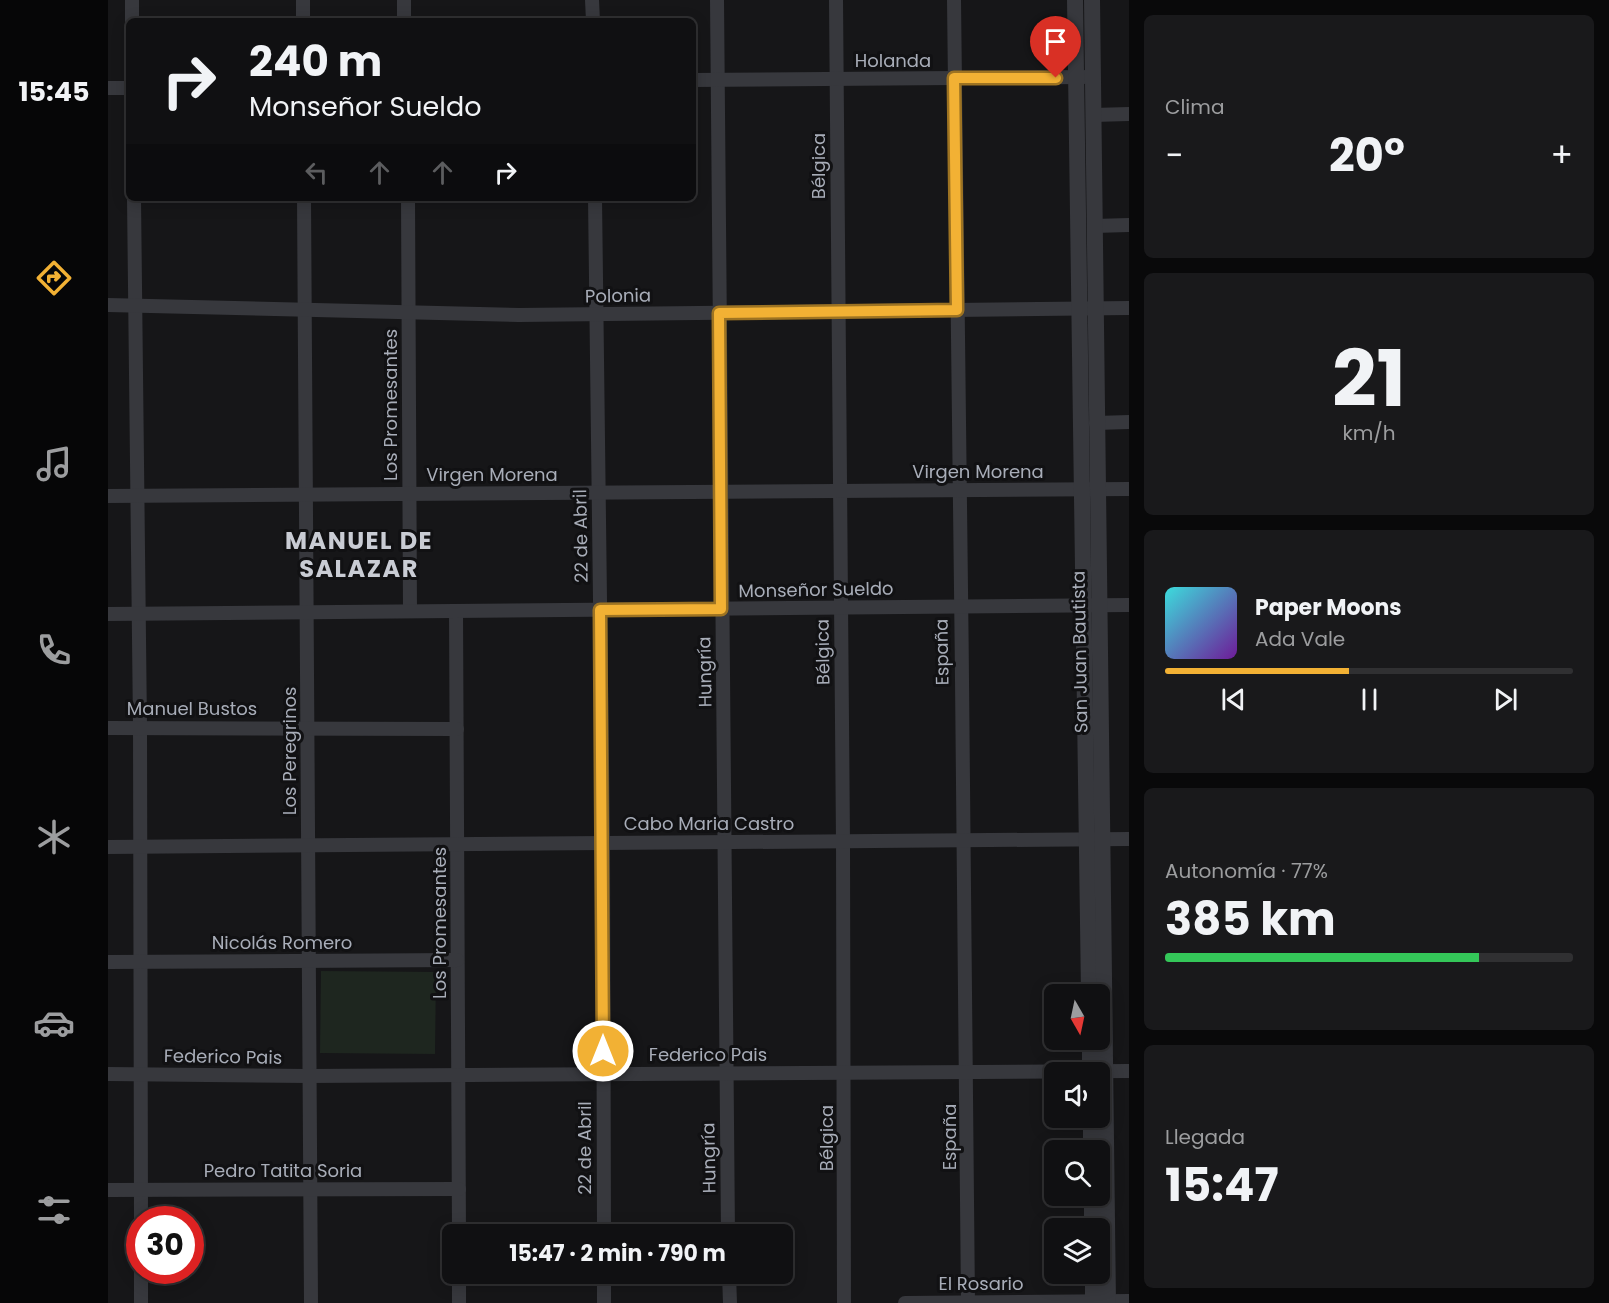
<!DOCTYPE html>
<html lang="es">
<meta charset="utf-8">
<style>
body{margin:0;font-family:Poppins,sans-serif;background:#19191b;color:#f1f3f6;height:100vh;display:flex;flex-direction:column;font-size:22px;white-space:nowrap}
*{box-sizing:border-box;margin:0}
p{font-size:20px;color:#9c9d9f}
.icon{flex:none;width:33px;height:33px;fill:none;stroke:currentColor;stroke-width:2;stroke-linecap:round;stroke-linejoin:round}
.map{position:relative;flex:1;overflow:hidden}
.drawer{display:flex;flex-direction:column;gap:15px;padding:15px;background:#09090a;width:480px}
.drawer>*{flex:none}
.guide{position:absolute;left:18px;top:18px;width:570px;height:183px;border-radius:9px;box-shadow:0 3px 15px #0003,0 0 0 2px #303032;background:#101012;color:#f1f3f6;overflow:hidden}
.needle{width:39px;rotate:171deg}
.controls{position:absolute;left:936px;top:984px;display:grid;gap:12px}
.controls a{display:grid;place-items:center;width:66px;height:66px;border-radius:9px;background:#101012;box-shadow:0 3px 15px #0003,0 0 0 2px #303032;font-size:30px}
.speed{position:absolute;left:18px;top:1206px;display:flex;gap:12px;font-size:30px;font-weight:700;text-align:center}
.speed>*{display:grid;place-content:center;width:78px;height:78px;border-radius:50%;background:#101012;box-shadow:0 3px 15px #0003,0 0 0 2px #303032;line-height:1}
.speed .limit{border:9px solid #d22;background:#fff;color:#111}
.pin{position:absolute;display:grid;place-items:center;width:51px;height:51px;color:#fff;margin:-62px -26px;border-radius:50% 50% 50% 0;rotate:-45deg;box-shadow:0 0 6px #0007}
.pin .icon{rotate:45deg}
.me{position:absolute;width:66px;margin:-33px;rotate:0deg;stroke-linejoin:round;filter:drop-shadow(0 0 4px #0008)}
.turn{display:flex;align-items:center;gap:21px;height:126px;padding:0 24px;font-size:27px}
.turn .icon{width:78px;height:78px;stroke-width:2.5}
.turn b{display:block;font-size:42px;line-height:51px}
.lanes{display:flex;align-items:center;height:57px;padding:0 24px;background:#0003;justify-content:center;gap:30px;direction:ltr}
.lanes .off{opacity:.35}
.big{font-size:45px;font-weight:700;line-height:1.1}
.drawer .tile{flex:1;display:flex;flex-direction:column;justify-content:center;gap:9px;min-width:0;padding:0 21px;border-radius:9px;background:#19191b}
.drawer .dial{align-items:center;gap:0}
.dial b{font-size:78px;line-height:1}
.song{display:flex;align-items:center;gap:18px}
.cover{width:72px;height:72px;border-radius:9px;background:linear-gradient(135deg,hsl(180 70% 55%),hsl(280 70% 35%))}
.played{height:6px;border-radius:3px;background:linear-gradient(90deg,#f2b134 45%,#303032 45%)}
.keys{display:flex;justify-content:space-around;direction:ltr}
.heat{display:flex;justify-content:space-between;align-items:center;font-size:33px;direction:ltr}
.charge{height:9px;border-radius:4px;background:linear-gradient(90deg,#34c759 77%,#303032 0)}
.trip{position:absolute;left:334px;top:1224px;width:351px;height:60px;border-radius:9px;background:#101012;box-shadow:0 3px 15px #0003,0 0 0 2px #303032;font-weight:700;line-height:60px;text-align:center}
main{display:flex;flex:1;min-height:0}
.tab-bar{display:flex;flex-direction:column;width:108px;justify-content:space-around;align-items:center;background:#060607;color:#9c9d9f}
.tab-bar .icon{width:42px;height:42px}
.tab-bar .on{color:#f2b134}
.tab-bar b{font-size:27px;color:#f1f3f6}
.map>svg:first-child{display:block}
.green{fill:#1e261f}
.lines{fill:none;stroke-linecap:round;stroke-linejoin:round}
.minor{stroke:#37383d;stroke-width:14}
.tertiary{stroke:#37383d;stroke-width:16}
.route-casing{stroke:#9d7322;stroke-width:15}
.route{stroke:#f2b134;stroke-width:10}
.labels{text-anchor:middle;stroke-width:6;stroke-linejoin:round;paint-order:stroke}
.street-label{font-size:18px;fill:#a8adb8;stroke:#111113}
.district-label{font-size:24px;font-weight:bold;letter-spacing:1.5px;fill:#c9ccd4;stroke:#111113}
</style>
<main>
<nav class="tab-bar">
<b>15:45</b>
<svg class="icon on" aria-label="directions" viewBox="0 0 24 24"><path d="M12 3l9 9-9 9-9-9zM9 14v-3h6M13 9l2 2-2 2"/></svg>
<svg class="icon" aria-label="music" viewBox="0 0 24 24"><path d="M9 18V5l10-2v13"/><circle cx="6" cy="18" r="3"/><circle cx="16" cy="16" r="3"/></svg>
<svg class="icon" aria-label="phone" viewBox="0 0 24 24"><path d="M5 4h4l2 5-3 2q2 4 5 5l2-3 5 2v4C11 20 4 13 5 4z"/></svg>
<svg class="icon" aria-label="climate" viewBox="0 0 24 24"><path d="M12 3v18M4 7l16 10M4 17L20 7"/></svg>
<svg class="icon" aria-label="car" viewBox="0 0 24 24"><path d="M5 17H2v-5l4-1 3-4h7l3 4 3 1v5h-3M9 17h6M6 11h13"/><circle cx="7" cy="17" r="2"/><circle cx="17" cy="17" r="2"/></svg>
<svg class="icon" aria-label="filters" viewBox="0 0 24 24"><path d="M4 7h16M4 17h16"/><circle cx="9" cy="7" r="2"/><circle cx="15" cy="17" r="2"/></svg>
</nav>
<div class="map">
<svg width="1021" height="1303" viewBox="0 0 1021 1303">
<rect width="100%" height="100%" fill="#161618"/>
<polygon class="green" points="213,971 328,972 327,1054 212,1053"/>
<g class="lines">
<g class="minor">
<polyline points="24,0 24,21"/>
<polyline points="195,0 195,21"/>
<polyline points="296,0 296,21"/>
<polyline points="484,0 485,21"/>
<polyline points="609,0 620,1234"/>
<polyline points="728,0 735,842 736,1303"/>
<path d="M846,0C850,434 858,869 860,1303"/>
<polyline points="585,80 976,77"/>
<polyline points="0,88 21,88"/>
<polyline points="985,115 1021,114"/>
<polyline points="26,198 32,726 33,1220"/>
<polyline points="196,198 203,1303"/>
<polyline points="300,198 302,611"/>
<polyline points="487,198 495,841 496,1234"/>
<polyline points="986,226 1021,225"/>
<polyline points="0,305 411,315 1021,308"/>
<polyline points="988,423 1021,422"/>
<polyline points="0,496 1021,489"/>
<polyline points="348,611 351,1234"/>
<polyline points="0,614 1021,605"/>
<polyline points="0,728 349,729"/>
<polyline points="0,847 1021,839"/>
<polyline points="0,962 349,960"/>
<polyline points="0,1074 200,1076 1021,1071"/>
<polyline points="0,1190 351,1189"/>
<polyline points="33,1270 33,1303"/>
<polyline points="351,1274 351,1303"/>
<polyline points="496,1274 496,1303"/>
<polyline points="621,1274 622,1303"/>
<polyline points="797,1303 1021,1301"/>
</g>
<g class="tertiary">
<polyline points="967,0 981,994"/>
<polyline points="984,0 1000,1303"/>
<polyline points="982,1040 982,1072"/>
<polyline points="983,1118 983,1150"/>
<polyline points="984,1196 984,1228"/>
<polyline points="985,1274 985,1303"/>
</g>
</g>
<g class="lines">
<defs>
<polyline id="route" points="495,1051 492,610 613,609 611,313 849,310 846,78 948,78"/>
</defs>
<use href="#route" class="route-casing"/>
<use href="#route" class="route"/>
</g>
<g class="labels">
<g class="street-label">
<text x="785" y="67">Holanda</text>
<text transform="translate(711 166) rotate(-90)" y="6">Bélgica</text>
<text transform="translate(510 296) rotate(-1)" y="6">Polonia</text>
<text transform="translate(283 405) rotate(-90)" y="6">Los Promesantes</text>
<text x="870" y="478">Virgen Morena</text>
<text x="384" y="481">Virgen Morena</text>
<text transform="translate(473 536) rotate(-91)" y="6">22 de Abril</text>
<text transform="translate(708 590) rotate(-1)" y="6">Monseñor Sueldo</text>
<text transform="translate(715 652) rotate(-91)" y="6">Bélgica</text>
<text transform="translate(834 652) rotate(-91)" y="6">España</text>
<text transform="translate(972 652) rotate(-91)" y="6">San Juan Bautista</text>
<text transform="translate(597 672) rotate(-91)" y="6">Hungría</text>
<text x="84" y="715">Manuel Bustos</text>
<text transform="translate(182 751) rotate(-90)" y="6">Los Peregrinos</text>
<text x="601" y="830">Cabo Maria Castro</text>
<text transform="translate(332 923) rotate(-90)" y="6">Los Promesantes</text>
<text x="174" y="949">Nicolás Romero</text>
<text x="600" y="1061">Federico Pais</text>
<text transform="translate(115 1057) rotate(1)" y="6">Federico Pais</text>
<text transform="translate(842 1137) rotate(-90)" y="6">España</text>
<text transform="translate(719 1138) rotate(-90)" y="6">Bélgica</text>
<text transform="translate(477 1148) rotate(-90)" y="6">22 de Abril</text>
<text transform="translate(601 1158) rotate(-91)" y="6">Hungría</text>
<text x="175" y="1177">Pedro Tatita Soria</text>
<text x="873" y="1290">El Rosario</text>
</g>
<g class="district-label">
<text x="251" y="549">MANUEL DE<tspan x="251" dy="28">SALAZAR</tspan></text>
</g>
</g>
</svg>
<div class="controls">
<a><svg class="needle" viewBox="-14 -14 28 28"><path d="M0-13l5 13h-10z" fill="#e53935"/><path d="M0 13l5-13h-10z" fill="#9c9d9f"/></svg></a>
<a><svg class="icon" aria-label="sound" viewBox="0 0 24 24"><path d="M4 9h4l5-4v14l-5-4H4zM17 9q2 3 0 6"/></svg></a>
<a><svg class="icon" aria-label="search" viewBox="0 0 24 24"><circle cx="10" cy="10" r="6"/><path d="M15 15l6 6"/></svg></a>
<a><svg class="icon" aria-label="layers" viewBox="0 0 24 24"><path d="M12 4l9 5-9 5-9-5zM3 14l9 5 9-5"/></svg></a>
</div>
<div class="speed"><div class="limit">30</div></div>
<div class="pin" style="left:948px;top:78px;background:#d93025"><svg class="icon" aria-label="arrive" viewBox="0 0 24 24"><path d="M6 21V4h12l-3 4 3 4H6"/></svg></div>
<svg class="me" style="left:495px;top:1051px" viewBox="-20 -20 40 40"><circle r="17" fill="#f2b134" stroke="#fff" stroke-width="3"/><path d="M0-11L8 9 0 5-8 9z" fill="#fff"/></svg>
<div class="trip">15:47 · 2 min · 790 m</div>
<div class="guide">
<div class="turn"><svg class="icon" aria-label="right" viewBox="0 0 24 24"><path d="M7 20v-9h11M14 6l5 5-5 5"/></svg><div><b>240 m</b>Monseñor Sueldo</div></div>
<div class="lanes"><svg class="icon off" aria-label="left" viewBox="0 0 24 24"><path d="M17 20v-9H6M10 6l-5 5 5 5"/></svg><svg class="icon off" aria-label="ahead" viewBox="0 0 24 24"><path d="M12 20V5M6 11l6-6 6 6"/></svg><svg class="icon off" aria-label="ahead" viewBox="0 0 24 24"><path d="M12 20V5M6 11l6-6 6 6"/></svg><svg class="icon" aria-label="right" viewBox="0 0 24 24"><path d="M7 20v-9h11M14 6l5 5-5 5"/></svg></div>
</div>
</div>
<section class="drawer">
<div class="tile"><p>Clima</p>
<div class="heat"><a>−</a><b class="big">20°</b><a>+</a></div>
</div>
<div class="tile dial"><b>21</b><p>km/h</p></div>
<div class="tile">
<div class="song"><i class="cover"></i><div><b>Paper Moons</b><p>Ada Vale</p></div></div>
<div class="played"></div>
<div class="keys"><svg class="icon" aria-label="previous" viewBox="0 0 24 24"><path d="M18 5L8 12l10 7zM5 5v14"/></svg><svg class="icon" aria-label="pause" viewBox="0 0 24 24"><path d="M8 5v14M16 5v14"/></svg><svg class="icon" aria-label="next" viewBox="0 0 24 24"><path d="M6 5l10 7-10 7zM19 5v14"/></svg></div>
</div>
<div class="tile"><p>Autonomía · 77%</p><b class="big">385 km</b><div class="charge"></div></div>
<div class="tile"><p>Llegada</p><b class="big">15:47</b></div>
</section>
</main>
